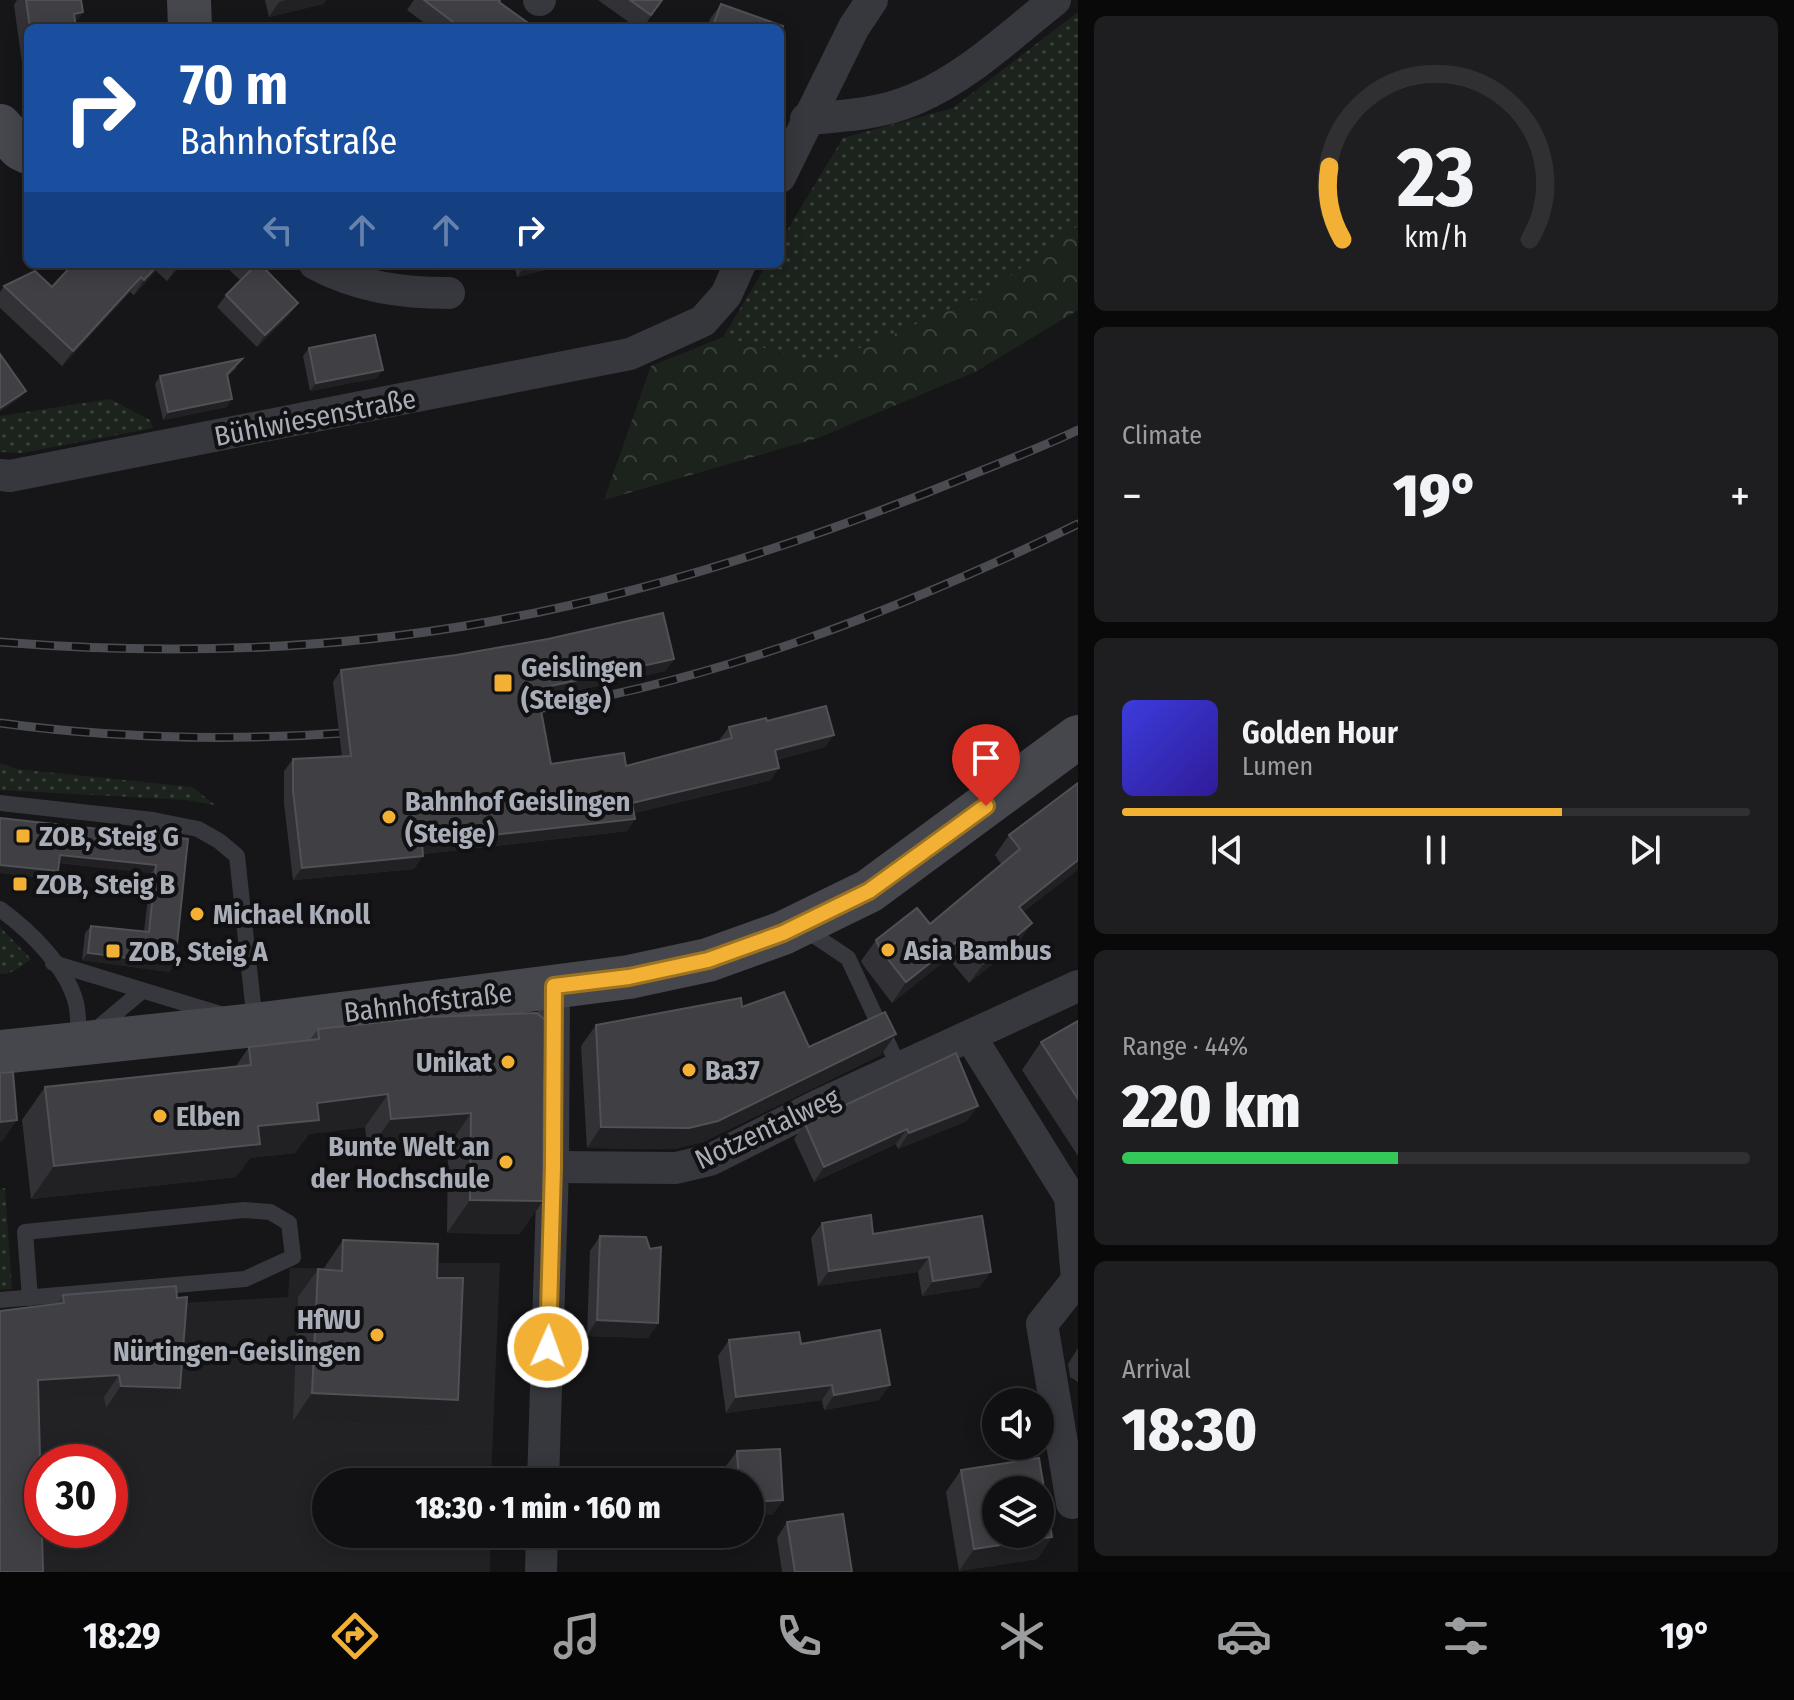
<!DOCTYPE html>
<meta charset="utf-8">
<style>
body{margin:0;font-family:"Fira Sans Condensed",sans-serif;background:#1e1e20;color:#f1f3f6;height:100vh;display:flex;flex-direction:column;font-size:30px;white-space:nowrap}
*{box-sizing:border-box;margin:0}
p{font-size:26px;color:#9c9d9f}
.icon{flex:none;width:44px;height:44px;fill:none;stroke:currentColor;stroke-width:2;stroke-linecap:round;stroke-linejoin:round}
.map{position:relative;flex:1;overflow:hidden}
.drawer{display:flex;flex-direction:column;gap:16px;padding:16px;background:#09090a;width:716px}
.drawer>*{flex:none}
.banner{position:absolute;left:24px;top:24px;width:760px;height:244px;border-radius:12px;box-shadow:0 4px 20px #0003,0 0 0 2px #303032;background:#1a4fa0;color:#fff;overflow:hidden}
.controls{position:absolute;left:982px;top:1388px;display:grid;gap:16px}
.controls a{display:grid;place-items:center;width:72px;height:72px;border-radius:50%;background:#101012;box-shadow:0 4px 20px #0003,0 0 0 2px #303032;font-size:40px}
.speed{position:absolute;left:24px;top:1444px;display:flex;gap:16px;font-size:40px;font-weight:700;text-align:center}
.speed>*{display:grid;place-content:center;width:104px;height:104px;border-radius:50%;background:#101012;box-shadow:0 4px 20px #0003,0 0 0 2px #303032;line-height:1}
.speed .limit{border:12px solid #d22;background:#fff;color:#111}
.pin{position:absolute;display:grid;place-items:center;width:68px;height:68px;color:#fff;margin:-82px -34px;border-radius:50% 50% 50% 0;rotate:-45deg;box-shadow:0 0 8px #0007}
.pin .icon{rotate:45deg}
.me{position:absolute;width:88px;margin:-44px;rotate:2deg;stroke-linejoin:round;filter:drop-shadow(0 0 6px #0008)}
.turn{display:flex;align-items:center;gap:28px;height:168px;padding:0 24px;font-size:36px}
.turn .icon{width:104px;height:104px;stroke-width:2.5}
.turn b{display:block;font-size:56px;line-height:68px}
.lanes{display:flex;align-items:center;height:76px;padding:0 24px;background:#0003;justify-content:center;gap:40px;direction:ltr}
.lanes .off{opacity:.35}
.big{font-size:60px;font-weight:800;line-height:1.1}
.drawer .tile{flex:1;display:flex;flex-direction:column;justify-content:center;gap:12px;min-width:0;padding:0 28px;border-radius:12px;background:#1e1e20}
.drawer .dial{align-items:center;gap:0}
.dial svg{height:208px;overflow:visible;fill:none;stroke:#303032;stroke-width:7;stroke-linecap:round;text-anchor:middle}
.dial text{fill:#f1f3f6;stroke:none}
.song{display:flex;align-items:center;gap:24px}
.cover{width:96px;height:96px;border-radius:12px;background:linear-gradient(135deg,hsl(240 70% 55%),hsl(250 70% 35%))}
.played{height:8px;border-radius:4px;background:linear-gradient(90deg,#f2b134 70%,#303032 70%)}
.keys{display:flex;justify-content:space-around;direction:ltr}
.heat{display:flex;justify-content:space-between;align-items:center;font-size:44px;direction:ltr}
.charge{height:12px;border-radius:6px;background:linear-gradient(90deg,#34c759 44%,#303032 0)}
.trip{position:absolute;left:312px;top:1468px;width:452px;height:80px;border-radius:40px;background:#101012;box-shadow:0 4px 20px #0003,0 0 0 2px #303032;font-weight:800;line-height:80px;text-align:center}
.tab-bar{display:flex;height:128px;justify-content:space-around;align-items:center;background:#060607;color:#9c9d9f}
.tab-bar .icon{width:56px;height:56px}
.tab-bar .selected{color:#f2b134}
.tab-bar b{font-size:36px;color:#f1f3f6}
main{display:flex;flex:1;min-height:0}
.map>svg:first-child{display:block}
.built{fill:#222225;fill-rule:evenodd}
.green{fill:url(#green-dots)}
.forest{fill:url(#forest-crowns)}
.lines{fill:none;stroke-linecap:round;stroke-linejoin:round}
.lane{stroke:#37383d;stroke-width:16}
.street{stroke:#37383d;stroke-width:32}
.secondary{stroke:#45474d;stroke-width:44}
.rail-casing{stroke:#4a4c52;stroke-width:9}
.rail{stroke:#111113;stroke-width:6;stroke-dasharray:18;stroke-linecap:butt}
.wall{fill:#323236}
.shaded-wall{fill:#212124}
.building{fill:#3f3f44;stroke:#4f5156;stroke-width:2;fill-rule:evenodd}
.route-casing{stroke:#9d7322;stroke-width:20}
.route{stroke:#f2b134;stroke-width:14}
.poi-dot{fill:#f2b134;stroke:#111113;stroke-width:3}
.labels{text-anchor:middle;stroke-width:8;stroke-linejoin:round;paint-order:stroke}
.street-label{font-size:28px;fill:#a8adb8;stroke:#111113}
.poi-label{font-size:28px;font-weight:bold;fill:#a8adb8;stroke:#111113;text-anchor:start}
</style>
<main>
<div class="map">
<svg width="1078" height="1572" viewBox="0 0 1078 1572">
<defs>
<pattern id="green-dots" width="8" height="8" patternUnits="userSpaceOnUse" patternTransform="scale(2)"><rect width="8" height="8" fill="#1c231d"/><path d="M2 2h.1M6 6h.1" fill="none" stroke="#3a403c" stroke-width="1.8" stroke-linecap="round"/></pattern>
<pattern id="forest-crowns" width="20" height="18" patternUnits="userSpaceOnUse" patternTransform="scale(2)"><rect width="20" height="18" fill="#1c231d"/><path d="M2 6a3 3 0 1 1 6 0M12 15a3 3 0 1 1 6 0" fill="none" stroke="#3a403c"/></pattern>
</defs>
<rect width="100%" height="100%" fill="#161618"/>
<path class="built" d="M398,1263H500L491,1482H326V1534H490V1572H0V1313L288,1297L290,1268L397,1269ZM42,1462H110V1530H42Z"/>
<g class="green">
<polygon points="1078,12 1078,226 985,295 823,364 723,337 767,264 780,264 780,242 843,138 953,108"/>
<polygon points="110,399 150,420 153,428 22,453 0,452 0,416"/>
<polygon points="0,763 17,769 192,787 215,805 186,800 0,790"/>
<path d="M0,927L31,959C21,966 12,975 0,974Z"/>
<polygon points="5,1188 12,1289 0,1290 0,1189"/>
</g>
<polygon class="forest" points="1078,226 1078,310 977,371 818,438 604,500 651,366 723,337 823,364 985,295"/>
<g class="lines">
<g class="lane">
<polyline points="0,803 153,820 198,829 219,841 237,856 255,1023"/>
<path d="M0,909C29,930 67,967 76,1003C79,1016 78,1030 80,1042"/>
<polyline points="803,928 848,958 899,1067"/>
<polyline points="53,963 220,1014"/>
<polyline points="93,1032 142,991"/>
<polyline points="0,1300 245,1279 293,1257 289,1223 270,1212 244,1210 25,1232 30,1298"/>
</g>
<g class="street">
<polyline points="539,0 540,0"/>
<path d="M806,119C843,116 881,114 915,99C967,77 1011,35 1055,0"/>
<polyline points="780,177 854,27 872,0"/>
<path d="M315,264C358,287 401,293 449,293"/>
<polyline points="0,475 10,476 630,354 703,321 726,295 740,264"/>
<polyline points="970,1036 1070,1197 1077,1280 1042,1324 1072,1503"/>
<polyline points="553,1167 676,1168 710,1160 821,1104 1078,986"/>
<polyline points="543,1482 553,1167 554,986"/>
<polyline points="541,1572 542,1534"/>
</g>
<g class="secondary">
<polyline points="189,0 190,28"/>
<polyline points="0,126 20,148 28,152"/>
<polyline points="0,1052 256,1025 629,977 708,960 783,933 869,891 1078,737"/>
</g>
<defs>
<g id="rail">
<path d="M0,642C162,655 327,651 488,622C649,593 809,541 961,479C1000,463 1040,448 1078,430"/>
<path d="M518,712C714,683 900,610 1078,524"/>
<path d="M0,723C118,739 241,741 359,732"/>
</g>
</defs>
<use href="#rail" class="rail-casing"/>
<use href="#rail" class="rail"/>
</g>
<g class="wall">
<polygon points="17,0 81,0 83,12 75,23 76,28 28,28 28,83 25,84 14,5"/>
<polygon points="265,0 326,0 323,4 269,17"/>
<polygon points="414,0 500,0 499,2 535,28 431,28 407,10"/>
<polygon points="598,0 662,0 643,28 637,28"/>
<polygon points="721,4 780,28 707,28 710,19"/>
<polygon points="73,264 182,264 167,281 156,271 134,295 130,292 62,366 0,308 0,292 4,286 52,287"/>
<polygon points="223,264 269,264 265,269 298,303 289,315 257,347 217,307 226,295 240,280"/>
<polygon points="514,264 568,264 517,277"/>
<polygon points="309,348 377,378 310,391 303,356"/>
<polygon points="237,367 228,376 227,407 163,420 155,384 160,376"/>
<polygon points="674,659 665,671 539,699 551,764 626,766 721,741 720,739 729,727 767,721 825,747 777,760 771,780 634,813 635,819 627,831 423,854 414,869 293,880 284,803 284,771 293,759 342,757 333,682 341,670"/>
<polygon points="1078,783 1023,912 1032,923 1018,943 969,983 948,958 892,1003 866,969 861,961 876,940 930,924 1001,864 995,855 1009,835"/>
<polygon points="188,839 175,964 169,972 82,960 85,933 91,926 144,931 151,873 59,863 53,879 0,873"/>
<polygon points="742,1007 809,1047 881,1055 703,1142 674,1149 587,1148 581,1046 596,1025"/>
<polygon points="537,1013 520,1234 447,1233 448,1147 368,1152 365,1127 309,1134 295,1153 250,1158 236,1177 31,1199 22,1120 45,1087 236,1066 249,1047 310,1040 318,1029"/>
<polygon points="1078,1021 1078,1156 1022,1070 1041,1042"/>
<polygon points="967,1121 898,1149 896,1144 814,1182 794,1139 805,1124"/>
<polygon points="982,1216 980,1287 922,1296 918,1272 818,1286 811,1238 822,1223 873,1234"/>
<polygon points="600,1236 658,1323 648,1338 587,1336 590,1251"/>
<polygon points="343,1240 437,1278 438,1427 293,1421 298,1297 318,1269 324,1270 324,1268"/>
<polygon points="63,1295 180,1388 165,1410 106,1408 104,1397 39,1401 0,1572 57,1304"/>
<polygon points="729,1340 801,1344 879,1400 824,1410 822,1400 726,1413 718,1356"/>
<polygon points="1078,1348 1078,1382 1070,1377 1068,1364"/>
<polygon points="737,1451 783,1500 772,1515 750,1482 727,1482 726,1466"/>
<polygon points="961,1470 1052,1537 1037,1559 959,1571 946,1492"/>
<polygon points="787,1522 852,1572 782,1572 777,1538"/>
</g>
<g class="shaded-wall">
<polygon points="286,0 326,0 323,4 269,17 279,2"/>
<polygon points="83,12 72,27 74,14"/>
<polygon points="159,264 161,264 156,271 134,295 144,280"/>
<polygon points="179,264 182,264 167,281"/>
<polygon points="421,264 442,264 437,271"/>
<polygon points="526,264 568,264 517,277"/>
<polygon points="141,277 130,292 62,366 73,351"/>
<polygon points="298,303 289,315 257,347 265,335"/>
<polygon points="383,370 377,378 310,391 316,383"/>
<polygon points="26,391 20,398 0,412 0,408"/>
<polygon points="232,399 227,407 163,420 168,412"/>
<polygon points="674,659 665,671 528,701 537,689"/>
<polygon points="834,735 825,747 766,763 775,750"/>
<polygon points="779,768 771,780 624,815 632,803"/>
<polygon points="635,819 627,831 413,855 422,843"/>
<polygon points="60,855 156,865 151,873 54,862"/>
<polygon points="423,856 414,869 293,880 302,868"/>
<polygon points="1078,860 1078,870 1004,927 1019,907"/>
<polygon points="0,865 58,871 53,879 0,873"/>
<polygon points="1032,923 1018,943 969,983 984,963"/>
<polygon points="963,937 948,958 892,1003 906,982"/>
<polygon points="88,953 175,964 169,972 82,960"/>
<polygon points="896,1034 881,1055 703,1142 674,1149 587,1148 601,1127"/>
<polygon points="388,1094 365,1127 309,1134 295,1153 250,1158 236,1177 31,1199 54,1166 258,1126 317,1103"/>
<polygon points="978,1106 967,1121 898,1149 909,1133"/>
<polygon points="471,1113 448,1147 368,1152 391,1119"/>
<polygon points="17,1120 2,1142 0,1142 0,1122"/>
<polygon points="907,1129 896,1144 814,1182 824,1167"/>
<polygon points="470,1200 543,1201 520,1234 447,1233"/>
<polygon points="929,1257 918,1272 818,1286 829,1271"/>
<polygon points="991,1272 980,1287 922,1296 933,1281"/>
<polygon points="597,1320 658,1323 648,1338 587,1336"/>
<polygon points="119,1375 104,1397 23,1402 38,1380"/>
<polygon points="832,1385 822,1400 726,1413 736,1397"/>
<polygon points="890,1385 879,1400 824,1410 834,1395"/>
<polygon points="121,1386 180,1388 165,1410 106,1408"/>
<polygon points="312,1393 458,1400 438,1427 293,1421"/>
<polygon points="783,1500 772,1515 750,1516 750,1502"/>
<polygon points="1052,1537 1037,1559 959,1571 974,1549"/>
</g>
<g class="building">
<polygon points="26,0 81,0 83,12 74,14 76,28 30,28"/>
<polygon points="424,0 500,0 499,2 535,28 461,28"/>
<polygon points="630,0 662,0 651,15"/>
<polygon points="721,4 783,26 780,35 780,28 712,28"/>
<polygon points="73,264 159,264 144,280 141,277 73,351 4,286 35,271 52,287"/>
<polygon points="245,264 266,264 263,267 298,303 265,335 226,295 251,270"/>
<polygon points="375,335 383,370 316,383 309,348"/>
<polygon points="0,354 26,391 0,408"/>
<polygon points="242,359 227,374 232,399 168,412 160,376"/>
<polygon points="663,613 674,659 537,689 551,764 624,753 626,766 732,738 729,727 766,718 767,721 826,706 834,735 775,750 779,768 632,803 635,819 422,843 423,856 302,868 293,791 293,759 351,756 341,670 456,655 548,639"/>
<polygon points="1078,783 1078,860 1019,907 1032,923 984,963 963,937 906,982 880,949 876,940 917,908 930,924 1020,849 1009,835"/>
<polygon points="0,818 188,839 175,964 88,953 91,926 149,932 156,865 60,855 58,871 0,865"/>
<polygon points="784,992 809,1047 885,1012 896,1034 718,1121 689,1128 601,1127 596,1025 741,998 742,1007"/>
<polygon points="537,1013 550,1024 544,1080 543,1201 470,1200 471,1113 391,1119 388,1094 317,1103 319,1120 258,1126 260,1144 54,1166 45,1087 251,1065 249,1047 319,1039 318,1029 429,1017"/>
<polygon points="1078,1021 1078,1099 1041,1042"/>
<polygon points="956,1053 978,1106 909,1133 907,1129 824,1167 805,1124"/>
<polygon points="13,1072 17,1120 0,1122 0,1073"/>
<polygon points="871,1215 873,1234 982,1216 991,1272 933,1281 929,1257 829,1271 822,1223"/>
<polygon points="600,1236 646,1237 650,1249 661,1247 658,1323 597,1320"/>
<polygon points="343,1240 438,1244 437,1278 463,1278 458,1400 312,1393 318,1269 342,1271"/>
<polygon points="176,1286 177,1298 187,1297 180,1388 121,1386 119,1375 38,1380 43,1572 0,1572 0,1311 64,1303 63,1295"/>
<polygon points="880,1330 890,1385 834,1395 832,1385 736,1397 729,1340 799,1332 801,1344"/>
<polygon points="780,1449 783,1500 750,1502 750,1482 739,1482 737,1451"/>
<path d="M1039,1458L1052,1537L974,1549L961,1470ZM996,1490H1040V1534H996Z"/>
<polygon points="843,1514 852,1572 795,1572 787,1522"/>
</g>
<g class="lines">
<defs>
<polyline id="route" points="548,1347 553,1167 554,986 629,977 708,960 783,933 869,891 986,806"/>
</defs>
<use href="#route" class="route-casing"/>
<use href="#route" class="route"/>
</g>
<g class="poi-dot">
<rect x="493" y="673" width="20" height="20" rx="4"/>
<circle cx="389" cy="817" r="8"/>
<rect x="15" y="828" width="16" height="16" rx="4"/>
<rect x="12" y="876" width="16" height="16" rx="4"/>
<circle cx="197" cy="914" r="8"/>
<circle cx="888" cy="950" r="8"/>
<rect x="105" y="943" width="16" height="16" rx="4"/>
<circle cx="508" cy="1062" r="8"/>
<circle cx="689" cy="1070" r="8"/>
<circle cx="160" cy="1116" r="8"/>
<circle cx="506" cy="1162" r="8"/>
<circle cx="377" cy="1335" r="8"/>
</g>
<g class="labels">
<g class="street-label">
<text transform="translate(315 417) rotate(-11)" y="10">Bühlwiesenstraße</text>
<text transform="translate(428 1002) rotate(-7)" y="10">Bahnhofstraße</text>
<text transform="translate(767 1128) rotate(-25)" y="10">Notzentalweg</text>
</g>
<g class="poi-label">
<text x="521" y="677">Geislingen<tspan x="521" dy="32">(Steige)</tspan></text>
<text x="405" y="811">Bahnhof Geislingen<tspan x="405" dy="32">(Steige)</tspan></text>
<text x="39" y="846">ZOB, Steig G</text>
<text x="36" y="894">ZOB, Steig B</text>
<text x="213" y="924">Michael Knoll</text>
<text x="904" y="960">Asia Bambus</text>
<text x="129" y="961">ZOB, Steig A</text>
<text x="492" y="1072" text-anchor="end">Unikat</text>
<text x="705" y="1080">Ba37</text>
<text x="176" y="1126">Elben</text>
<text x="490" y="1156" text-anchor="end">Bunte Welt an<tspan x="490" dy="32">der Hochschule</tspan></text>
<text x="361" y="1329" text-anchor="end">HfWU<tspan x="361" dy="32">Nürtingen-Geislingen</tspan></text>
</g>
</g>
</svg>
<div class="controls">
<a><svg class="icon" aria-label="sound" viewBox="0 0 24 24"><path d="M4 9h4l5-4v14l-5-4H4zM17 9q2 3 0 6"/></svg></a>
<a><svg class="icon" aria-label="layers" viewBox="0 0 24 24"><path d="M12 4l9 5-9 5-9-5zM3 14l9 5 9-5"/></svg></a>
</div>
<div class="speed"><div class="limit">30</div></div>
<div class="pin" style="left:986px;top:806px;background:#d93025"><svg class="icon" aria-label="arrive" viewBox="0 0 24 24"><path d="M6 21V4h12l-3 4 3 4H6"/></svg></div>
<svg class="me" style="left:548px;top:1347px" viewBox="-20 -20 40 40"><circle r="17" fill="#f2b134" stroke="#fff" stroke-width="3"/><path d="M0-11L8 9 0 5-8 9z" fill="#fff"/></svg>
<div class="trip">18:30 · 1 min · 160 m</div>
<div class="banner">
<div class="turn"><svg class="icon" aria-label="right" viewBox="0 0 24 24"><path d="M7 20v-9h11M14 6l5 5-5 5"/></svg><div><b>70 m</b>Bahnhofstraße</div></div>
<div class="lanes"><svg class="icon off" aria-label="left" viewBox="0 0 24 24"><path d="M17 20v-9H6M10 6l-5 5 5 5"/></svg><svg class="icon off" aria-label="ahead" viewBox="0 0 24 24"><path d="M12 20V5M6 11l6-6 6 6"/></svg><svg class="icon off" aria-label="ahead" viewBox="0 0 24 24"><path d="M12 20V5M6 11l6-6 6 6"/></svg><svg class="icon" aria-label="right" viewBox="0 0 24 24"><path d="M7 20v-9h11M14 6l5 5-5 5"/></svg></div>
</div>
</div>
<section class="drawer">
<div class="tile dial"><svg viewBox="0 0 100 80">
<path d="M14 69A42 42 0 1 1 86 69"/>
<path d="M14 69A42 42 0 0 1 9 41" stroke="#f2b134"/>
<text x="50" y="56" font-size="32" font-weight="700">23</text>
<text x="50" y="72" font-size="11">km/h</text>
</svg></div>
<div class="tile"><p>Climate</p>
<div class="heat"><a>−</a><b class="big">19°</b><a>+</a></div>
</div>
<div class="tile">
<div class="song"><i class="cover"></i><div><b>Golden Hour</b><p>Lumen</p></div></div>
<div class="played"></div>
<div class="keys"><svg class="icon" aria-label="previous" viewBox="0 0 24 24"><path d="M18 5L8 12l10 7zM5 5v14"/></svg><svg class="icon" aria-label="pause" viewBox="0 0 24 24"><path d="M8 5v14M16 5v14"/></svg><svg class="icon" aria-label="next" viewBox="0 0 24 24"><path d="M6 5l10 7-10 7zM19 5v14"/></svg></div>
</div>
<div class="tile"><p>Range · 44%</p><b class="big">220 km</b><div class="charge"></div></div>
<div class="tile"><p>Arrival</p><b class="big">18:30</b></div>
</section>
</main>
<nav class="tab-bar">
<b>18:29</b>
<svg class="icon selected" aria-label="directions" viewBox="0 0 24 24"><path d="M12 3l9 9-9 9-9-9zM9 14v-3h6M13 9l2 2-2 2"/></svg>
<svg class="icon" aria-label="music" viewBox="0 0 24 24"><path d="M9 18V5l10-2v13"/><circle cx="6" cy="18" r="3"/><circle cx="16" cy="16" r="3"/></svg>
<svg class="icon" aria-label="phone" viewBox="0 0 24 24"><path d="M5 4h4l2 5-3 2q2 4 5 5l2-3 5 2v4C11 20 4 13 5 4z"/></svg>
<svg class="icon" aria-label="climate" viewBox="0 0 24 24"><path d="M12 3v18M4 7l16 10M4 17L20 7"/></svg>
<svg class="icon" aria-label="car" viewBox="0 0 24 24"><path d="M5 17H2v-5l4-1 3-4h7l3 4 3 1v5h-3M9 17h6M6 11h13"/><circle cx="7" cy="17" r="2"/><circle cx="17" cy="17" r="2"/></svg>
<svg class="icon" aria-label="filters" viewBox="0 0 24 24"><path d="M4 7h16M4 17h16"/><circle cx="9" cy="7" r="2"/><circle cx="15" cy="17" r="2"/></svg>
<b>19°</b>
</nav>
